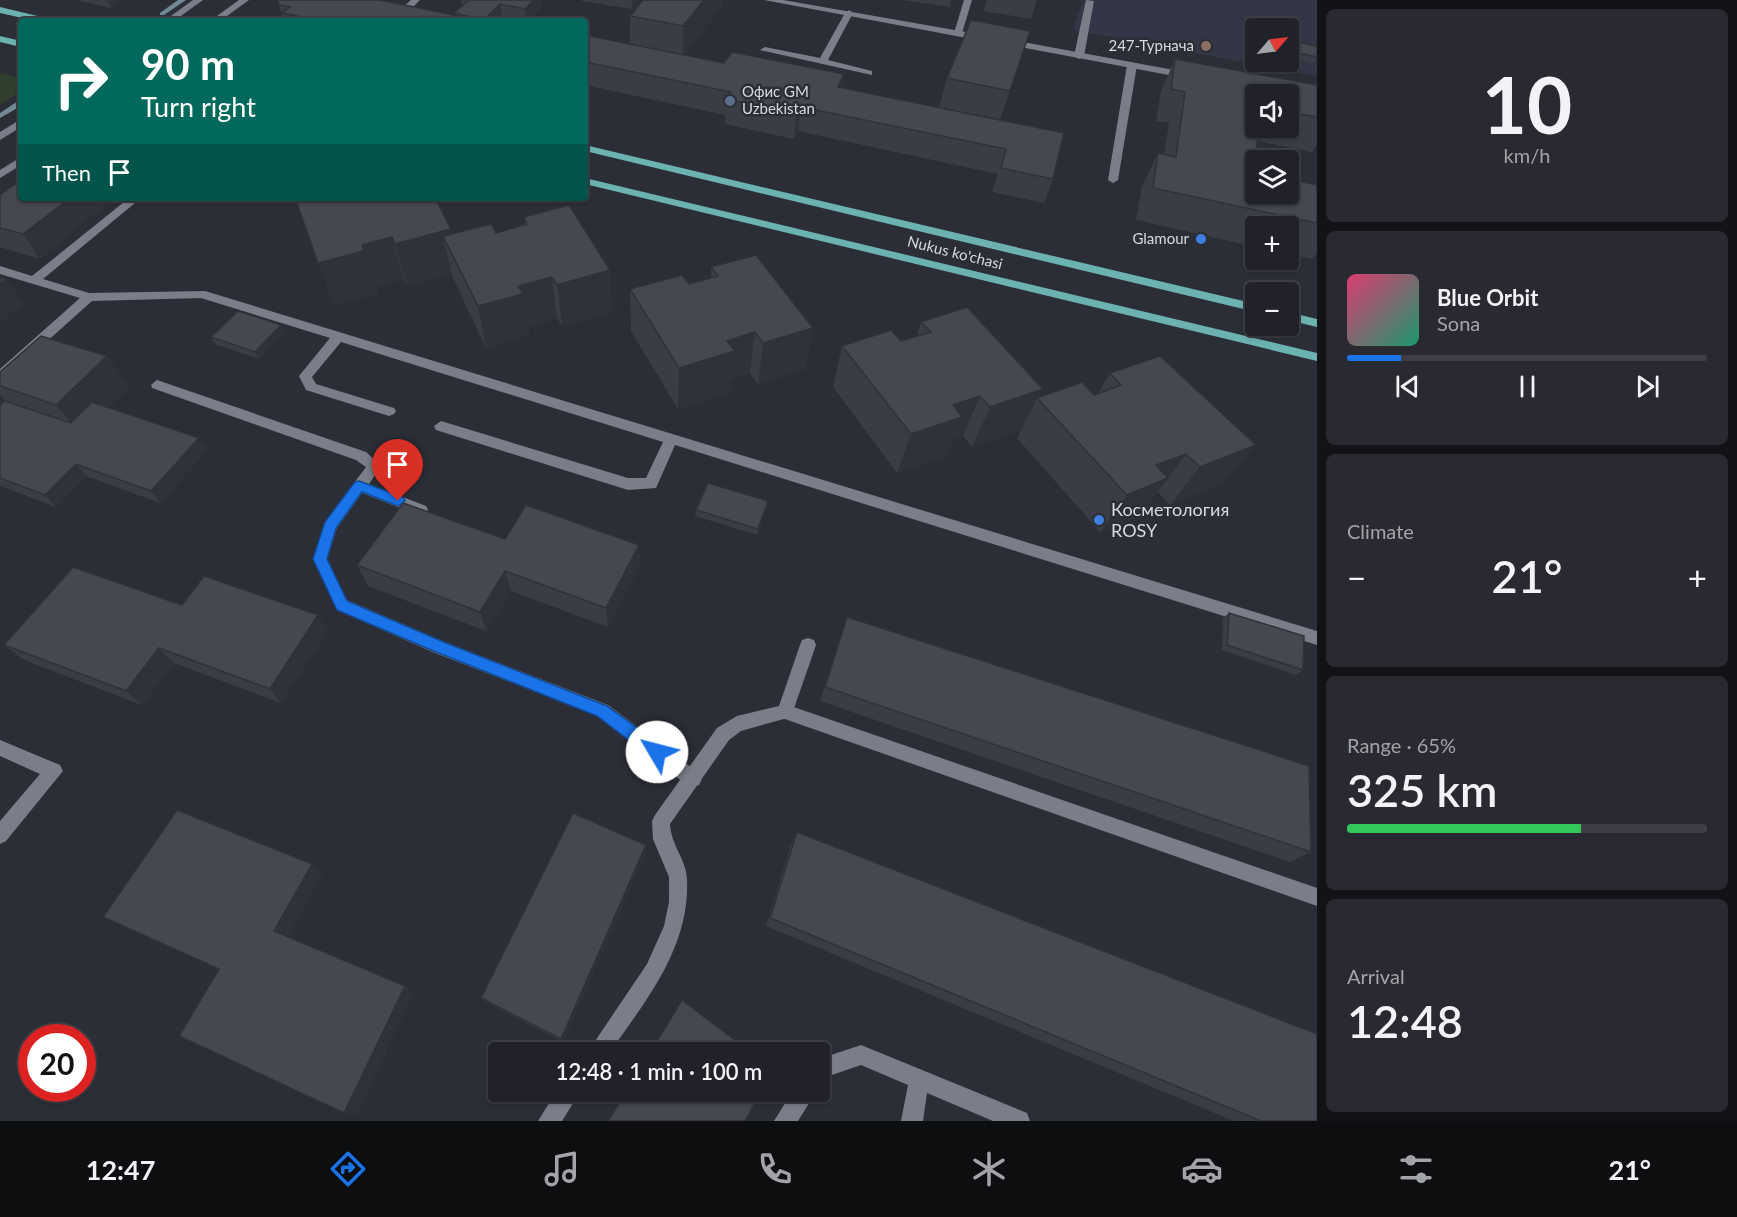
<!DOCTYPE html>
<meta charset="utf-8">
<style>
body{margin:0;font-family:Lato,sans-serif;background:#292a31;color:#f1f3f6;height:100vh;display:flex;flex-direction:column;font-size:22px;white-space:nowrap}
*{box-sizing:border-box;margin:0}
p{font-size:20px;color:#a2a4a8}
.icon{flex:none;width:33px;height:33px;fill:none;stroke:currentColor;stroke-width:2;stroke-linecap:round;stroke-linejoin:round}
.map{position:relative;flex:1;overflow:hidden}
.side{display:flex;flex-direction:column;gap:9px;padding:9px;background:#121317;width:420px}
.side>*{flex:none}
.top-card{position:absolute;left:18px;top:18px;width:570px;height:183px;border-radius:6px;box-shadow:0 2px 4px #0004,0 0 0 2px #3e3f46;background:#00695c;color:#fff;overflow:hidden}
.needle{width:39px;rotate:62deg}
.tools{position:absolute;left:1245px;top:18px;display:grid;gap:12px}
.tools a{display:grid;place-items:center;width:54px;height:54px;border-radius:6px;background:#212229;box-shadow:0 2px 4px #0004,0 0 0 2px #3e3f46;font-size:30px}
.speed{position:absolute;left:18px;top:1024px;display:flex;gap:12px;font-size:30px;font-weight:700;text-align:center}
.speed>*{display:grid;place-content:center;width:78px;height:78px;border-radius:50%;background:#212229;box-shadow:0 2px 4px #0004,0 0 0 2px #3e3f46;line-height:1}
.speed .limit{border:9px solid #d22;background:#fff;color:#111}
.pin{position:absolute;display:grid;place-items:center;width:51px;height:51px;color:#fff;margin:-62px -26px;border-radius:50% 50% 50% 0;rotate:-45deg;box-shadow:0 0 6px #0007}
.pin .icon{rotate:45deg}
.me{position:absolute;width:66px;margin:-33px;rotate:307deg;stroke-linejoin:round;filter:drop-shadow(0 0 4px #0008)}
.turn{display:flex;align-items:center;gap:21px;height:126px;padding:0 24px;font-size:27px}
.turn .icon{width:78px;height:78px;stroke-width:2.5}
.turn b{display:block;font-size:42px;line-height:51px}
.then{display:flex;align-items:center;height:57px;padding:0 24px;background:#0003;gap:12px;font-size:22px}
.big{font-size:45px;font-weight:600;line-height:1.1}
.side .card{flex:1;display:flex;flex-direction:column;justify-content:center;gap:9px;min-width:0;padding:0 21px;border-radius:9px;background:#292a31}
.side .dial{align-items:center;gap:0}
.dial b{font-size:78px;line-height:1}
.song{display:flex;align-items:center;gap:18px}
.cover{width:72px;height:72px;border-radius:9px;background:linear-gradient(135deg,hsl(340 70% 55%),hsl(160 70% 35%))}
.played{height:6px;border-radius:3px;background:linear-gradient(90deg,#1a73e8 15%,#3e3f46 15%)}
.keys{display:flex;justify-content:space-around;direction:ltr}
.heat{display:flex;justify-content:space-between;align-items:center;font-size:33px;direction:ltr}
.charge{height:9px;border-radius:4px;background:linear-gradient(90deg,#34c759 65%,#3e3f46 0)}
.trip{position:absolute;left:488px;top:1042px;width:342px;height:60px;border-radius:6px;background:#212229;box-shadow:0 2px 4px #0004,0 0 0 2px #3e3f46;font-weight:600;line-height:60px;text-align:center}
.dock{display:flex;height:96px;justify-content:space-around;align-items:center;background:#0d0e10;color:#a2a4a8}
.dock .icon{width:42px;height:42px}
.dock .selected{color:#1a73e8}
.dock b{font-size:27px;color:#f1f3f6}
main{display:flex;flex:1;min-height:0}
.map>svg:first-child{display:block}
.built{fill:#333646;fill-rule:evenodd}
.green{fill:#303e2d}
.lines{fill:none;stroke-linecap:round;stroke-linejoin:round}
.stream{fill:#718b96;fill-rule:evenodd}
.service{fill:#7b7e89;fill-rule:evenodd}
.minor{fill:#7b7e89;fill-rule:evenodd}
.secondary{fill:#7b7e89;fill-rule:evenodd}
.primary{fill:#6bb2b1;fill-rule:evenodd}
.wall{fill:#3b3d46;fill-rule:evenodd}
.shaded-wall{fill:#303239}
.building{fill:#454751;stroke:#303239;stroke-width:1.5}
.route{fill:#1a73e8;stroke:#114b97;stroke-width:1.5}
.education-dot{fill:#8d6e63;stroke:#2c2e37;stroke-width:2}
.service-dot{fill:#5c6f8a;stroke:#2c2e37;stroke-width:2}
.shop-dot{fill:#3f7fe0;stroke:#2c2e37;stroke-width:2}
.labels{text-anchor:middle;stroke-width:5;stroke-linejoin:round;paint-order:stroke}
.far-poi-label{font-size:15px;fill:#d9dae0;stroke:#2c2e37;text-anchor:end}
.far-street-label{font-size:15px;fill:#d9dae0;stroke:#2c2e37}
.poi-label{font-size:18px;fill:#d9dae0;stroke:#2c2e37;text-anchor:start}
</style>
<main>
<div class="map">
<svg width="1317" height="1121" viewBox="0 0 1317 1121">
<rect width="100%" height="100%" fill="#2c2e37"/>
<path class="built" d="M1083,0H1317V76L1073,30ZM1256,28H1288V62H1256Z"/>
<polygon class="green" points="0,73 21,78 21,91 0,105"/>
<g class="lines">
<g class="stream">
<polygon points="178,0 186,0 164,15 160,15 160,13"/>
<polygon points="18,101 21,101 21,106 0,118 0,113"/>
</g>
<g class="service">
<polygon points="411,0 420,0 407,13 401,13 401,9"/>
<polygon points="964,0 972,0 962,33 958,36 954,33"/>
<polygon points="1086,0 1094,1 1084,56 1079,59 1074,56"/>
<polygon points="849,10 853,13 828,60 872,71 872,75 760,50 765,47 820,58 845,13"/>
<polygon points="1132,62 1137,65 1118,180 1113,183 1108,180 1127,65"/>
<polygon points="129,198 141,198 43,279 89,293 205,291 1317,631 1317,645 675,445 656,488 628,490 436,430 434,426 441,421 628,478 646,478 663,442 341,342 312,377 316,384 394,408 396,411 394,414 389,416 306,390 299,376 330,338 201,298 92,301 5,379 0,381 0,369 80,298 0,274 0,266 32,276"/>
<polygon points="157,380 366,452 381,466 369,484 426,506 428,510 426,514 421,516 362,493 337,528 327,559 347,600 447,643 608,705 699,773 702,779 699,785 693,787 687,785 596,715 435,653 337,610 313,559 325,522 366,467 356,460 152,388 151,385"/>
<polygon points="785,704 1317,888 1317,906 779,717 777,712 779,707"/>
<polygon points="0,740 60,765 63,771 6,841 0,844 0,821 40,774 0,756"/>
<polygon points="861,1045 1027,1113 1030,1121 993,1121 927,1093 923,1121 901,1121 908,1085 861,1065 829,1076 819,1082 819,1059"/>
<polygon points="792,1092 816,1092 798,1121 774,1121"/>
</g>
<g class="minor">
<polygon points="764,0 783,0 983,35 987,38 983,41"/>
<polygon points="1007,39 1190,73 1195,76 1190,79 1004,44 1002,42"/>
<path d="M808,638L814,640L816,645L791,717L741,731L729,740L670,824C671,846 687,860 687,880C690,947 646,1001 609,1053H587L647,964L664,926L669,902V877L653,839L652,821L655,815L717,728L737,716L779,706L800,645L802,640Z"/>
<polygon points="556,1092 580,1092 562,1121 538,1121"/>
</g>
<g class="secondary">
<polygon points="193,0 203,0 174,21 164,21"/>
<polygon points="239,0 249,0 220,21 210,21"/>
<polygon points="21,119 21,127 0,140 0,132"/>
<polygon points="21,157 21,165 0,178 0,170"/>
</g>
<g class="primary">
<polygon points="0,7 50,19 51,21 36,21 0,13"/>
<polygon points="0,36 21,41 21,47 0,42"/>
<polygon points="585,145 1256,304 1256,312 585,151"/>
<polygon points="585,178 1317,353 1317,361 585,184"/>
<polygon points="1288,312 1317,319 1317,327 1288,320"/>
</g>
</g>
<g class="wall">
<polygon points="76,0 122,0 111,8"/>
<polygon points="277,0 455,15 454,13 462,6 461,0 541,0 541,7 527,21 502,17 498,21 284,21"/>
<polygon points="582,0 638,0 632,9 582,1"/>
<polygon points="903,0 951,0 950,7"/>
<polygon points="987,0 1037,0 1031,19 983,11"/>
<polygon points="722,6 684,55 724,63 844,74 842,88 939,107 947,78 1030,31 1000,120 1053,179 1044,203 992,192 998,174 798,131 794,139 725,124 725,115 585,85 585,35 630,45 630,16"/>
<polygon points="1288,40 1317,46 1317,58 1314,64 1288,59"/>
<path d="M1175,59L1317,85V144L1312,152L1257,141L1256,194L1317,185V253L1312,259L1288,254V226H1256V247L1136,220L1142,186L1158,153L1164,155L1169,123L1156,121L1161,91ZM1256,94H1288V128H1256Z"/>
<polygon points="0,195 40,259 0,247"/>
<polygon points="295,198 451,229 452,234 496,233 525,225 524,217 612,312 562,326 557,318 528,327 529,335 486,348 453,278 452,274 407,286 404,279 376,287 378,293 334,305"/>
<polygon points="711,267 813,328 805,369 758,384 750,373 732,379 731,392 678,409 631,331 630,289 689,284 711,278"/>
<polygon points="921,322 1039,397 1094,395 1098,393 1110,373 1223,483 1170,505 1158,492 1140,516 1100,532 1017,438 1021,430 972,447 963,436 953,439 946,456 897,473 833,387 842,346 901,341 917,336"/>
<polygon points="284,332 259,359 215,344 211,337"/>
<polygon points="107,356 129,388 109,407 199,438 207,450 160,503 86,476 56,507 0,486 0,405 5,401 0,395 0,372"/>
<polygon points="768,501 767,507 757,535 695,516 696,510"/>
<polygon points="505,539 639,545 640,566 608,627 511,591 486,631 368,586 357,565"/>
<polygon points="182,605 318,615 328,631 281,703 174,663 142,705 24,660 4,645"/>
<polygon points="1229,613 1303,670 1296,675 1222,650 1223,618"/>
<polygon points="847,617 1311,852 1290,862 820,701"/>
<polygon points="797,832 1317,1121 1234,1121 766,926 792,842"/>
<polygon points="646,852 563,1042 486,1002 481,998"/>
</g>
<g class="shaded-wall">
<polygon points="107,0 122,0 111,8"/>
<polygon points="534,0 541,0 541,7 526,21 525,9"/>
<polygon points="632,0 638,0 632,9"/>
<polygon points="704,0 723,0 722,6 683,58 683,26"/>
<polygon points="500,4 502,17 498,21 484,21 484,20"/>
<polygon points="844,74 840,98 838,87"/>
<polygon points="801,107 798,131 794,139 797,114"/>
<polygon points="70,198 115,198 40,259 23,234"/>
<polygon points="451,229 460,270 443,236 452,274 407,286 395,244"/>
<polygon points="392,237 404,279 376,287 378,293 334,305 318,263 362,245"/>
<polygon points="610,270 612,312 562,326 557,285"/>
<polygon points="552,277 557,318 528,327 529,335 486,348 478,306 518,286"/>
<polygon points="6,279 24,303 0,323 0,284"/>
<polygon points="281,325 284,332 259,359 255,352"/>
<polygon points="813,328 805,369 758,384 763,343"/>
<polygon points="755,332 750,373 732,379 731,392 678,409 679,368 727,341"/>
<polygon points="107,356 129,388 81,435 56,405"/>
<polygon points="1043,389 1038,399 1037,398 1021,430 972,447 990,407"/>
<polygon points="980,396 963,436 953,439 946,456 897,473 911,434 953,405"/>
<polygon points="199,438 207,450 160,503 151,491"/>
<polygon points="1256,445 1223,483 1170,505 1200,467"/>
<polygon points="1186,454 1140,516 1100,532 1127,495 1156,465"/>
<polygon points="76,464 86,476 56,507 45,495"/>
<polygon points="768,501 767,507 757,535 758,529"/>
<polygon points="639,545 640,566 608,627 606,608"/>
<polygon points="505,571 511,591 486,631 480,612"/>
<polygon points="318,615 328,631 281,703 270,689"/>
<polygon points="159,648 174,663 142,705 126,691"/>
<polygon points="646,845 646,852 563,1042 561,1039"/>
<polygon points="312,864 323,874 287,939 274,931"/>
<polygon points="405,986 414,993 357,1115 344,1113"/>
</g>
<g class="building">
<polygon points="277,0 380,0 483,21 321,21 282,13 290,7 279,5"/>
<polygon points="469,0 534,0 525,9 500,4 484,20 454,13"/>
<polygon points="643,0 704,0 683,26 630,16"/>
<polygon points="971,20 1030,31 1010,91 947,78"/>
<polygon points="585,35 724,63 732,52 844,74 838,87 1064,133 1053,179 1001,168 1006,149 801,107 797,114 726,99 731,92 585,62"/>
<polygon points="1288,40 1317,46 1317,57 1288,51"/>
<polygon points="1175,59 1317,85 1317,117 1288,112 1288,94 1256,94 1256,128 1258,128 1256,160 1256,194 1288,194 1288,179 1317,185 1317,223 1153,188 1158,153 1176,157 1185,92 1171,89"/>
<polygon points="21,180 21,198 70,198 23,234 0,228 0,195"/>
<polygon points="295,198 435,198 451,229 395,244 392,237 362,245 364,251 318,263"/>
<polygon points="569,205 610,270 557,285 552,277 518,286 523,294 478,306 443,236 491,224 496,233 527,224 524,217"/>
<polygon points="756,255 813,328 763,343 755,332 727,341 735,351 679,368 630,289 682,275 689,284 718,276 711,267"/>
<polygon points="0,277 6,279 0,284"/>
<polygon points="967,307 1043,389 990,407 980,396 953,405 962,417 911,434 842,346 891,330 901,341 931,332 921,322"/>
<polygon points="238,311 281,325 255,352 211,337"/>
<polygon points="41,336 107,356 56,405 0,386 0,372"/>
<polygon points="1160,356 1256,445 1200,467 1186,454 1156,465 1168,478 1127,495 1037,398 1082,382 1094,395 1121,385 1110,373"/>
<polygon points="5,401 71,423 92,402 199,438 151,491 76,464 45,495 0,478 0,405"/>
<polygon points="708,483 768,501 758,529 696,510"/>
<polygon points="403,503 505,539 526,505 639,545 606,608 505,571 480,612 357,565"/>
<polygon points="73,567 182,605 204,576 318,615 270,689 159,648 126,691 4,645"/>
<polygon points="1229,613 1304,636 1303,670 1227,645"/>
<polygon points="847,617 1309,766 1311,852 825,687"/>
<polygon points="177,810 312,864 274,931 405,986 344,1113 179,1036 219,969 103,917"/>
<polygon points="573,813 646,845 561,1039 481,998"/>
<polygon points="797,832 1317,1034 1317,1121 1261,1121 770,918"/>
<polygon points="682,1000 752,1053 650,1053"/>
<polygon points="626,1092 761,1092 745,1121 608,1121"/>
</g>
<polygon class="route" points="359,481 403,497 405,501 398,506 362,492 336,528 327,559 347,601 446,643 607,706 662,746 665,752 662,757 657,759 651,757 597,716 436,652 337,610 313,559 325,522 355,482"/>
<circle class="education-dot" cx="1206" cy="46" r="6"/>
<circle class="service-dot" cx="730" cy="101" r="6"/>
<g class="shop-dot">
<circle cx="1201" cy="239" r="6"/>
<circle cx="1099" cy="520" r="6"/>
</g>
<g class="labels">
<g class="far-poi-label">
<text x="1194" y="51">247-Турнача</text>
<text x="742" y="97" text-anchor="start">Офис GM<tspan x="742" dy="17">Uzbekistan</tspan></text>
<text x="1189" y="244">Glamour</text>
</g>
<g class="far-street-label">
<text transform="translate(955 253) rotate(14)" y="5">Nukus ko'chasi</text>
</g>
<g class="poi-label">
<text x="1111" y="516">Косметология<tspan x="1111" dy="21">ROSY</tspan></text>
</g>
</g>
</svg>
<div class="tools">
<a><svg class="needle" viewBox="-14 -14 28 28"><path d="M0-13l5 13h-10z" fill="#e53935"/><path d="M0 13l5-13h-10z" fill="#a2a4a8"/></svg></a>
<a><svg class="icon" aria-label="sound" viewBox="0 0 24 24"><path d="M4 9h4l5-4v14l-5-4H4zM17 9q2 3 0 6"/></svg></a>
<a><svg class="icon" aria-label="layers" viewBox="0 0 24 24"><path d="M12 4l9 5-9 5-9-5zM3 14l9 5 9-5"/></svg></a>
<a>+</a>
<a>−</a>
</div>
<div class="speed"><div class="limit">20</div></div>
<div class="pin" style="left:398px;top:501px;background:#d93025"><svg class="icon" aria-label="arrive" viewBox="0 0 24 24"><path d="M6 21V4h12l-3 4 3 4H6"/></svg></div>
<svg class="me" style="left:657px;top:752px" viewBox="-20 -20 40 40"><circle r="19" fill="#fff"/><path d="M0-13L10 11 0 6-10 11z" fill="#1a73e8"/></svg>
<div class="trip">12:48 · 1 min · 100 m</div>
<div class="top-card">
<div class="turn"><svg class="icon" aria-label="right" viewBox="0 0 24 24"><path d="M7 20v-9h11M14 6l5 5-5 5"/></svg><div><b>90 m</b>Turn right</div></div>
<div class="then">Then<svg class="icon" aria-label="arrive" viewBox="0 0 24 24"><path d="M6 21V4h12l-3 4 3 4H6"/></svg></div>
</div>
</div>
<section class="side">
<div class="card dial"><b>10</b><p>km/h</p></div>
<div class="card">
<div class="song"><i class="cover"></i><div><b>Blue Orbit</b><p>Sona</p></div></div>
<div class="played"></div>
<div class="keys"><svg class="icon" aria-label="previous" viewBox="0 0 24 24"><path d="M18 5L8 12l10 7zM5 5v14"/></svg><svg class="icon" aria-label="pause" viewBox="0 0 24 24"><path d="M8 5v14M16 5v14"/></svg><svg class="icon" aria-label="next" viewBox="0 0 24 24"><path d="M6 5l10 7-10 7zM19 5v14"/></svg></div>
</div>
<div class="card"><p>Climate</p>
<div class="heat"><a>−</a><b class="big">21°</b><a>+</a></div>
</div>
<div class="card"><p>Range · 65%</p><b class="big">325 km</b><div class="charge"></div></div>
<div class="card"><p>Arrival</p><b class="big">12:48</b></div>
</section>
</main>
<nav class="dock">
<b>12:47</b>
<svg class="icon selected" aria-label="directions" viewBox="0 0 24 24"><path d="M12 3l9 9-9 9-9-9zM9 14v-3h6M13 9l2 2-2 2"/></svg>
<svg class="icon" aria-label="music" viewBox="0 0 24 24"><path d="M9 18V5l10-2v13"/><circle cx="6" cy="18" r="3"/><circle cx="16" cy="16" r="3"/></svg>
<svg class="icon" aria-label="phone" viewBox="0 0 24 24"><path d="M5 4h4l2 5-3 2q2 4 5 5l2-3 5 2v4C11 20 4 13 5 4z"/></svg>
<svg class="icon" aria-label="climate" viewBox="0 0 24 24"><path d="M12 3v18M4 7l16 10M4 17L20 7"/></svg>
<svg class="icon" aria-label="car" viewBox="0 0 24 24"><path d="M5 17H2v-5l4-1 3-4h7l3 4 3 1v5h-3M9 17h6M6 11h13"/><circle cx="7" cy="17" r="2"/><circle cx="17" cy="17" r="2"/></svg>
<svg class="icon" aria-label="filters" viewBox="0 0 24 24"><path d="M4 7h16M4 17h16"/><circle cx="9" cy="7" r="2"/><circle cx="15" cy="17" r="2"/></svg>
<b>21°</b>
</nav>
